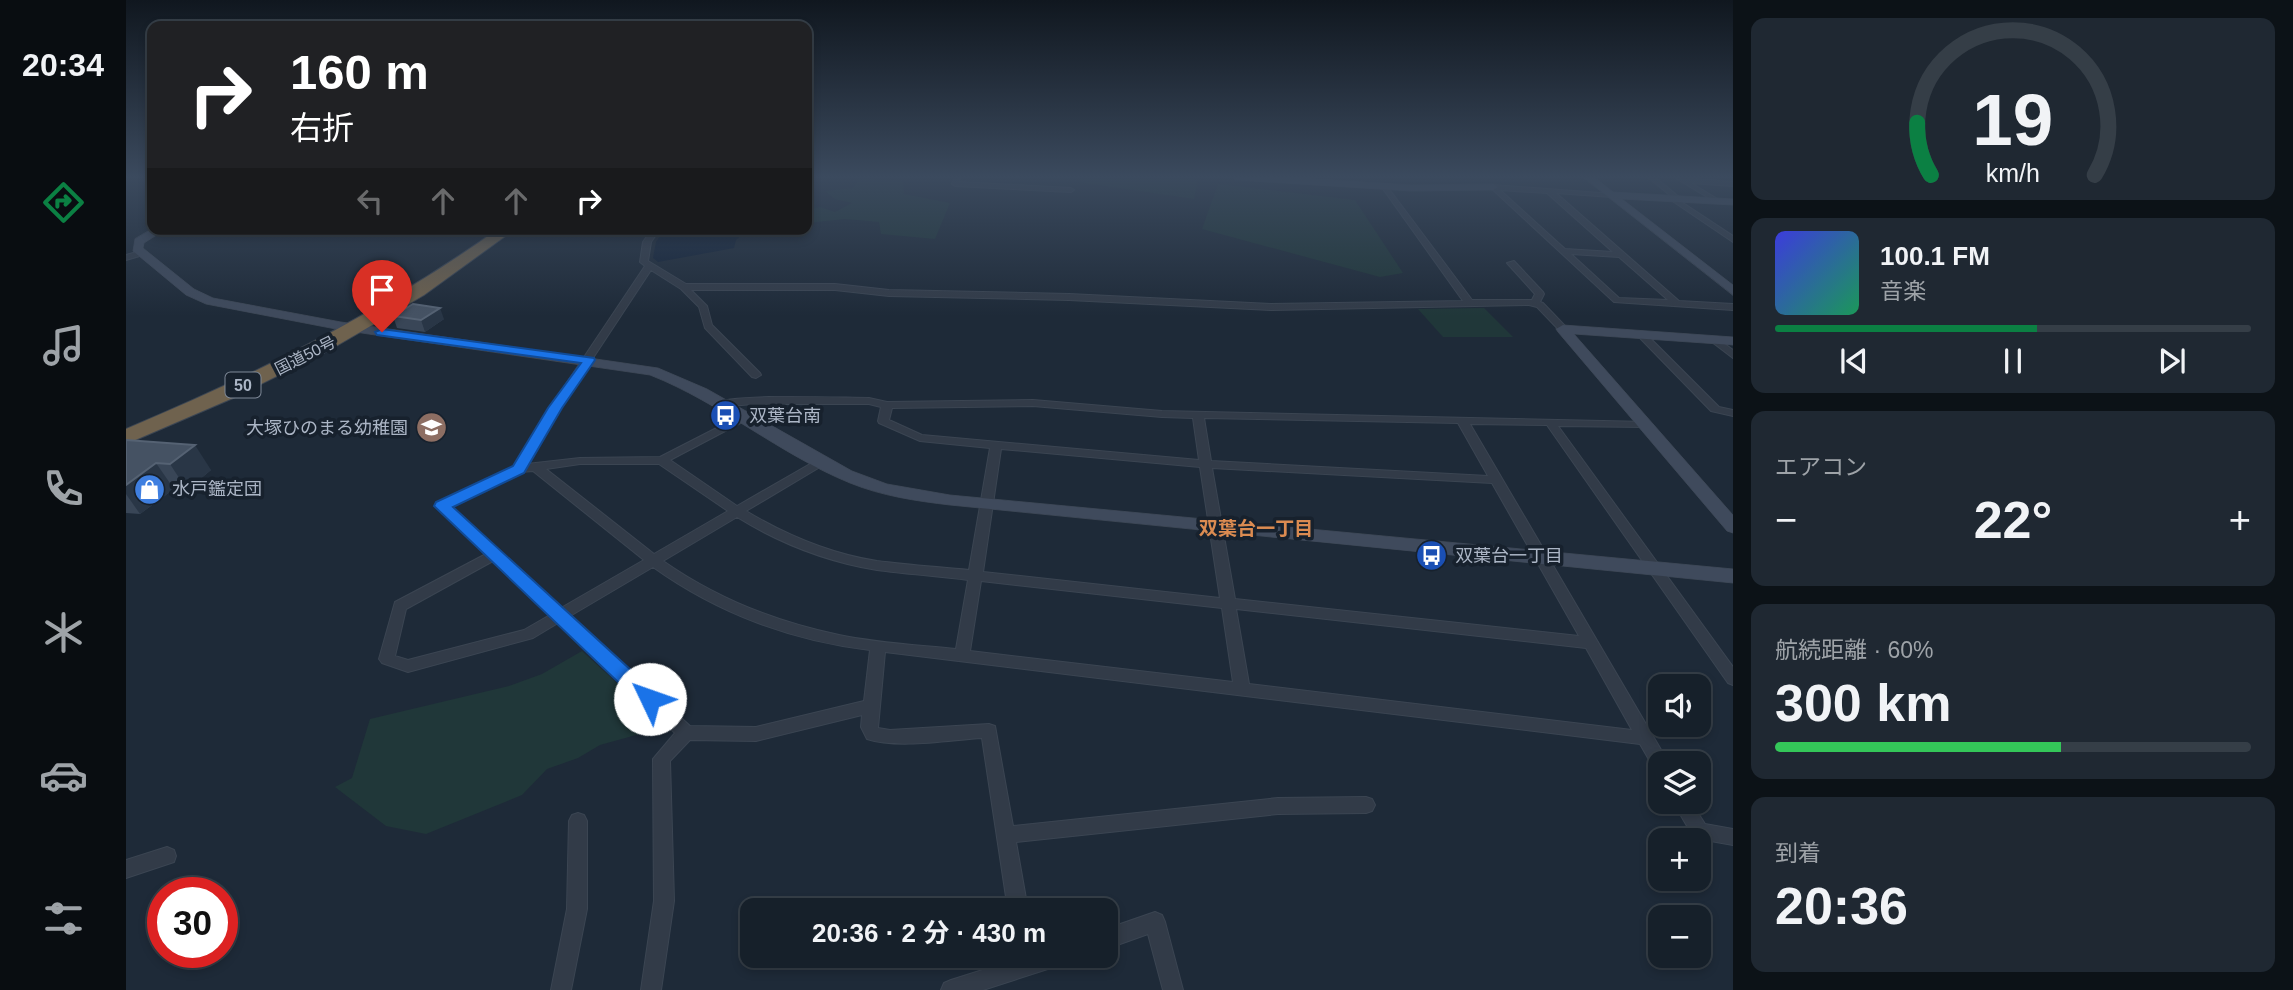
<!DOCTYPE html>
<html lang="ja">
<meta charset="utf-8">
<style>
body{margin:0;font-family:Helvetica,"Noto Sans JP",sans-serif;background:#1f2832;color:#f1f3f6;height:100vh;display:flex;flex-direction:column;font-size:26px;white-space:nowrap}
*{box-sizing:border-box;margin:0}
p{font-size:23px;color:#9ea3a8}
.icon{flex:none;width:38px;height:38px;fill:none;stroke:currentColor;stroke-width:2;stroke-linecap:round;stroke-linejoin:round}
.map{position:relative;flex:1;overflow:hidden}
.details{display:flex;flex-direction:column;gap:18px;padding:18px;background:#0c1217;width:560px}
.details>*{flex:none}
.banner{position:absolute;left:21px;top:21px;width:665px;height:214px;border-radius:14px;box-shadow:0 4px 10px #0003,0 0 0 2px #353e47;background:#202124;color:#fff;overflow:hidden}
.controls{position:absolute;left:1522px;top:674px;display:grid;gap:14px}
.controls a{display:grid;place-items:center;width:63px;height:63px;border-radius:14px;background:#16202a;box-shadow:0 4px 10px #0003,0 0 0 2px #353e47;font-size:35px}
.speed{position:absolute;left:21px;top:877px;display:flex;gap:14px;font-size:35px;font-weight:700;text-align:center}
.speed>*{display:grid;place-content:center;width:91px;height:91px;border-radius:50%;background:#16202a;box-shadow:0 4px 10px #0003,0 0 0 2px #353e47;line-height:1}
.speed .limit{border:10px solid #d22;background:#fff;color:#111}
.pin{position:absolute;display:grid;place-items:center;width:60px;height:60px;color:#fff;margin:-72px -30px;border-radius:50% 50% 50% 0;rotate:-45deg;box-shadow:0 0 7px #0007}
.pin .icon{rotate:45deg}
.me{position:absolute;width:77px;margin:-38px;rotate:312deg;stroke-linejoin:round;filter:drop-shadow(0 0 5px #0008)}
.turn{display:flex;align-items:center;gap:24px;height:147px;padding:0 28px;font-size:32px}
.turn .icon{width:91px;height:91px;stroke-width:2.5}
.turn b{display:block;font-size:49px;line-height:60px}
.lanes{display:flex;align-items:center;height:66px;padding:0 28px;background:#0003;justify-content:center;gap:35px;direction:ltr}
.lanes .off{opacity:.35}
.big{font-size:52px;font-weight:700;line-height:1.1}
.details .tile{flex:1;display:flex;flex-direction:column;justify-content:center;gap:10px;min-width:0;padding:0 24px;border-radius:14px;background:#1f2832}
.details .dial{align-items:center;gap:0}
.dial svg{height:182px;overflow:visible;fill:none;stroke:#353e47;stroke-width:7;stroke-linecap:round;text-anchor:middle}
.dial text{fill:#f1f3f6;stroke:none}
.song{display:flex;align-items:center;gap:21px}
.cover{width:84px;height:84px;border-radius:10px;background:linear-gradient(135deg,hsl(240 70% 55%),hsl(150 70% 35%))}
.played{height:7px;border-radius:4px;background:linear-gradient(90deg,#0b8043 55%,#353e47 55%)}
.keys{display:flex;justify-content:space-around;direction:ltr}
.heat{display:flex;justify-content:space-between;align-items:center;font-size:38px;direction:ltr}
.charge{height:10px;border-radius:5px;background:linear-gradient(90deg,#34c759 60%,#353e47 0)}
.trip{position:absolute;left:614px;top:898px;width:378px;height:70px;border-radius:14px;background:#16202a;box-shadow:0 4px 10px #0003,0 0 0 2px #353e47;font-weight:700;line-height:70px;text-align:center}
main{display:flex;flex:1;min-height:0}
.dock{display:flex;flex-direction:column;width:126px;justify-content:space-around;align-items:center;background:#090d11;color:#9ea3a8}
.dock .icon{width:49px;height:49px}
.dock .active{color:#0b8043}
.dock b{font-size:32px;color:#f1f3f6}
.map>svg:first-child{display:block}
.green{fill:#203739}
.water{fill:#122136}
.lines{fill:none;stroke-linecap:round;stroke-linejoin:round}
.street-casing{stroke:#3b4552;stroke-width:2}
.secondary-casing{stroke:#3b4552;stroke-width:1}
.highway-casing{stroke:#3c4653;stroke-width:2}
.street{fill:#323b48;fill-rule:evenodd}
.secondary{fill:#3f4a5c;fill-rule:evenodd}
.highway{fill:#6f624e;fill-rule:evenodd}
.wall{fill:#394657}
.shaded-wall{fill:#293646}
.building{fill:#455263;stroke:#556273;stroke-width:2}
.route{fill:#1a73e8;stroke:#114b97;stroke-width:2}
.labels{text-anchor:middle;stroke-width:7;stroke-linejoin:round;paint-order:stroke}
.far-street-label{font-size:16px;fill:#acb6c6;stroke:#17212d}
.shield{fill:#17212d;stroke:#7f8998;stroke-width:2}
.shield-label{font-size:16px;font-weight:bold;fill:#acb6c6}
.poi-label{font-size:18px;fill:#acb6c6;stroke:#17212d;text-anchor:start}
.neighbourhood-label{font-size:19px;font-weight:bold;fill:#db8b51;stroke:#17212d}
</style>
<main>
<nav class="dock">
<b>20:34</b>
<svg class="icon active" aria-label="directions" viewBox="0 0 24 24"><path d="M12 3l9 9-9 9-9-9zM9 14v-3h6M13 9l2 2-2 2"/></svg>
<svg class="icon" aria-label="music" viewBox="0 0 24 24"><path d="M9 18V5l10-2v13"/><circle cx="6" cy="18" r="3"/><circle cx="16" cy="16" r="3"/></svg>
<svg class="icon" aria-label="phone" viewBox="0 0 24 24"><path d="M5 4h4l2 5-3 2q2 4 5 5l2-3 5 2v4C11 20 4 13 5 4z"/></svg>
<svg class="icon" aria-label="climate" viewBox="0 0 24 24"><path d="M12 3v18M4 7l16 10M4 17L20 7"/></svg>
<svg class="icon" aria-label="car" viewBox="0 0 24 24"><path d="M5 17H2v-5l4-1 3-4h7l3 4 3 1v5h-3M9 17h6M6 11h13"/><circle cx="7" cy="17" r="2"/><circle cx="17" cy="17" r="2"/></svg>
<svg class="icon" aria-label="filters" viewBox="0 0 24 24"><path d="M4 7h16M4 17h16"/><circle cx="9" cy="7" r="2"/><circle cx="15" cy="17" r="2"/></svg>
</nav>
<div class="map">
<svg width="1607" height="990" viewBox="0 0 1607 990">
<rect width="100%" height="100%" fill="#1e2a38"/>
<g class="green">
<polygon points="955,177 1072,178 1068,199 952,182"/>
<polygon points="734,178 777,181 778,194 824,203 809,239 755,234 753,222 719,219 681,223 681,209 694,207 709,212 726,203 709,199 699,191 727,188"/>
<polygon points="1092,184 1229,200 1277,273 1254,277 1076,229"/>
<polygon points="1358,308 1387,337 1317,337 1292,309"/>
<polygon points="456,651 539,727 474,745 452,758 421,769 396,795 300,834 260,826 209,787 226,778 244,719 383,686 416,674"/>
</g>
<polygon class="water" points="539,229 620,231 610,240 608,248 532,262 527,258 530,242"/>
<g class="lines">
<defs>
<g id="street">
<polygon points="829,177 835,177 833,182 945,188 948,190 945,192 829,186 826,184"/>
<polygon points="1522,177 1529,177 1554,198 1554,201 1607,236 1607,242 1545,200 1546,197"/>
<polygon points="1548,177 1607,182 1607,186 1565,183 1593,200 1595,201 1591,203"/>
<path d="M1258,184L1260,185L1346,300H1406L1409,294L1381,263L1388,261L1417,292L1418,294L1414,302L1417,303L1440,327V331H1434L1411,307L1403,305L1145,310L943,300L763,296L709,290H565L581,306L586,325L634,373L635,375L630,378L626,377L579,328L573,307L555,289L525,270L434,408L401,464L454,458L534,457L616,415L620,416L621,418L620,420L544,460L611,506L691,460H699L701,462L699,464L620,511C660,535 706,554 751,561C782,565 813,567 843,570L864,448L794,441L753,423L752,421L755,407L743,404H627L593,407L588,404C604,393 716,398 743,398L761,402L907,400L1036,411L1522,422L1523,424L1518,427L1432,426L1607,667V685L1602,683L1421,425L1344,424L1541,760L1543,763H1535V772L1529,770L1514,744L759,652L752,728L764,730L863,724L869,726L887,826L1152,798L1240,797L1246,799L1249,805L1246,811L1240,813L1152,814L890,842L902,910H882L856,738C823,740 772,749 741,739L735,727L736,715L630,741L564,740L544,761L548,901L535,990H515L528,901L527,759L549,733L432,623L407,638L282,672L256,663L253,659L269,602L360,554L310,506L312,503L388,467L424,408L519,266L514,262L517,242L526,229H534L525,242L522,261L560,284H709L763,290L943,294L1145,304L1337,301L1255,186ZM907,406L1036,417L1067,418L1073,460L796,435L763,420L766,408ZM1078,418L1332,423L1362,476L1085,461ZM875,449L1074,467L1094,598L857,572ZM454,464H533L602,511L528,554L420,469ZM1086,468L1366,483L1453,636L1109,599ZM407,471L518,560L435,608L324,507L395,472ZM611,517C653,543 702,562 751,570C781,574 811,576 842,580L830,649C791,645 751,643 713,635C650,622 590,598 537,561ZM367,561L424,615L398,630L282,660L269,656L280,609ZM527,567C591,613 666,641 744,650L738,701L630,727L564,726L444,616ZM855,581L1096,608L1107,682L844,651ZM1110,609L1460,648L1506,730L1123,684Z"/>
<path d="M1367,185L1488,194V196L1486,197L1430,193L1553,301L1607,304V310L1488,302L1365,188V186ZM1374,190L1421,193L1487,252L1439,249ZM1445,254L1493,257L1542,300L1493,298Z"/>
<polygon points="14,251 17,251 17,255 0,260 0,255"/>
<polygon points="1515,331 1518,332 1593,407 1607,410 1607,416 1585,411 1512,336 1510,334"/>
<polygon points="1589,337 1607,350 1607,358 1586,342 1584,340"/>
<polygon points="1547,802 1565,802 1579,824 1607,829 1607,845 1568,838"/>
<polygon points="452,813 458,815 461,821 461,909 445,990 425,990 441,909 443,821 446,815"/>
<polygon points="41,847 48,850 50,856 48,862 0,878 0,860"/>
<polygon points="1029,912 1036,915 1039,922 1057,990 1037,990 1022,934 980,949 980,929"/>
<polygon points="901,956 941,956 938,963 931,966 857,990 815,990 818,983 825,980"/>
</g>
<g id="secondary">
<polygon points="1105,177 1159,177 1285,185 1367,184 1372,187 1367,190 1285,191 1110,180"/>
<polygon points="1457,177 1468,177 1487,192 1607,199 1607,205 1496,199 1607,285 1607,295"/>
<path d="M26,229H40L18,243L17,248L68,289L87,298L215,322L532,368L581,389L726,471L761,484L824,495L1607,569V583L824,505C790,501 756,496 724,483C653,454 595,403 524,375L215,330L80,304L60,295L7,251L9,239Z"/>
<polygon points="1437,325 1607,337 1607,345 1448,334 1607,515 1607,533 1601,531 1432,332 1430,329"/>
</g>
<path id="highway" d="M372,229H389L298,295L205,349L107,398L0,444V429C131,374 256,312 372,229Z"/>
</defs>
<use href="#street" class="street-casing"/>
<use href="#secondary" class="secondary-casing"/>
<use href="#highway" class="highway-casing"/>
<use href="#street" class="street"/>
<use href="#secondary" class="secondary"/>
<use href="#highway" class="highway"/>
</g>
<g class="wall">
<polygon points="267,316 318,319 299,332 271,328"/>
<polygon points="0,440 85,470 61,490 48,489 14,514 0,513"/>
</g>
<g class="shaded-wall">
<polygon points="314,308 318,319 299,332 295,320"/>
<polygon points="69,445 85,470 61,490 44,464"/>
<polygon points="30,463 48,489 14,514 0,494 0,485"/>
</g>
<g class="building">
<polygon points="287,304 314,308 295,320 267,316"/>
<polygon points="0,440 69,445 44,464 30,463 0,485"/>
</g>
<linearGradient id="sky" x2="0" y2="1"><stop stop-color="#10171f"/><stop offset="0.56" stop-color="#3b4a5e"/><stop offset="1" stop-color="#3b4a5e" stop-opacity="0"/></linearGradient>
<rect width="1607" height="316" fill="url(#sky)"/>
<polygon class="route" points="256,329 468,358 469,360 436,408 398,473 327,507 531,694 534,699 531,705 524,708 516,705 308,506 310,502 387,466 422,408 455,363 251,335 249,332"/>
<defs>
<symbol id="bus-disc" viewBox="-11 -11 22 22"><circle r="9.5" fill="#1a4fb4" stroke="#17212d"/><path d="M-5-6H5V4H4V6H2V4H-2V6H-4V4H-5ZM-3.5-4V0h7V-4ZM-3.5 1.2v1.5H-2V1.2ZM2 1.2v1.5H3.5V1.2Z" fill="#fff"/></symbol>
<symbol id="school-disc" viewBox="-11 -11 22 22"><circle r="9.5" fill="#8d6e63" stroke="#17212d"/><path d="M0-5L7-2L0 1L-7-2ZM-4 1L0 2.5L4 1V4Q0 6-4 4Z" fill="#fff"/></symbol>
<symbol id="shop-disc" viewBox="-11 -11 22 22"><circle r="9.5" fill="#3f7fe0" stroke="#17212d"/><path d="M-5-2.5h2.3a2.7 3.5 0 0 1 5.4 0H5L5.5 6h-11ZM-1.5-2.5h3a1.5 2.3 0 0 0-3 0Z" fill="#fff"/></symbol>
</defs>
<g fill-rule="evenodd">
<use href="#bus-disc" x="582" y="398" width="35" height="35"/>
<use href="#school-disc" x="288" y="410" width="35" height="35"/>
<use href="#shop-disc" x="6" y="472" width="35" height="35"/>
<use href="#bus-disc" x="1288" y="538" width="35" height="35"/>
</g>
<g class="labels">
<g class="far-street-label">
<text transform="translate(179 355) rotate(-27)" y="6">国道50号</text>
</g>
<rect class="shield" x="99.5" y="372.5" width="35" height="25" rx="5"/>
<g class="shield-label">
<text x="117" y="391">50</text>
</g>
<g class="poi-label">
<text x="623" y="422">双葉台南</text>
<text x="282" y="434" text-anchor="end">大塚ひのまる幼稚園</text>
<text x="46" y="495">水戸鑑定団</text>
<text x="1329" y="562">双葉台一丁目</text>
</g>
<g class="neighbourhood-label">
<text x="1130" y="535">双葉台一丁目</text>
</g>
</g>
</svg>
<div class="controls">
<a><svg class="icon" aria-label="sound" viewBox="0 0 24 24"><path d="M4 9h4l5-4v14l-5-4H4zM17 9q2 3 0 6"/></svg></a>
<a><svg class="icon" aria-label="layers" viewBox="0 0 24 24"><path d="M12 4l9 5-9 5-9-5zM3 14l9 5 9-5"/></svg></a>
<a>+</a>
<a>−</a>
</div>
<div class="speed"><div class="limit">30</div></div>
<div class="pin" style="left:256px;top:332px;background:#d93025"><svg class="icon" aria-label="arrive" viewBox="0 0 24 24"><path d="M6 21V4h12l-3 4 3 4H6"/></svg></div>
<svg class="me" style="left:524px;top:699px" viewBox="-20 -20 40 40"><circle r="19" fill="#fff"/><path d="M0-13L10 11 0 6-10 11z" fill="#1a73e8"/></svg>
<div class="trip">20:36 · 2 分 · 430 m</div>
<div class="banner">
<div class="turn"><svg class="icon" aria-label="right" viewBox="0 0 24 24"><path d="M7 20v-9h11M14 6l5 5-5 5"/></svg><div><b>160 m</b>右折</div></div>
<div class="lanes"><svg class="icon off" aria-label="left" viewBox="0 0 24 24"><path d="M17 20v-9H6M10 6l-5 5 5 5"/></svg><svg class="icon off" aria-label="ahead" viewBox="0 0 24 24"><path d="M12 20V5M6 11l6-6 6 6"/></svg><svg class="icon off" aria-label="ahead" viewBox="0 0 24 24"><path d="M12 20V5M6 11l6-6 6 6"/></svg><svg class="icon" aria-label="right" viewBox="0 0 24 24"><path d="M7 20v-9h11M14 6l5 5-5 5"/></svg></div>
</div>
</div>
<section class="details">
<div class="tile dial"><svg viewBox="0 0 100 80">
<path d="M14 69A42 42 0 1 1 86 69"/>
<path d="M14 69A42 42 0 0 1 8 46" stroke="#0b8043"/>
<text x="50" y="56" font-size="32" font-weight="700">19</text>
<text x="50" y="72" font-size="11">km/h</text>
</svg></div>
<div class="tile">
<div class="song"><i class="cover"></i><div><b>100.1 FM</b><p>音楽</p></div></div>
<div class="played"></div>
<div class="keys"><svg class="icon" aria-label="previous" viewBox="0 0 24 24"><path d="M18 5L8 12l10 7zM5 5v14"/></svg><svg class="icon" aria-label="pause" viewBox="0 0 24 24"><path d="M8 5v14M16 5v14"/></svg><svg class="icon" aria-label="next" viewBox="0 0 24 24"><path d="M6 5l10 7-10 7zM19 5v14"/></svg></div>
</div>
<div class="tile"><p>エアコン</p>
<div class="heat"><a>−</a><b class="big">22°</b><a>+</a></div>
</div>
<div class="tile"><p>航続距離 · 60%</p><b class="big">300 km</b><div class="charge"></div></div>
<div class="tile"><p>到着</p><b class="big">20:36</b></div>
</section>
</main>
